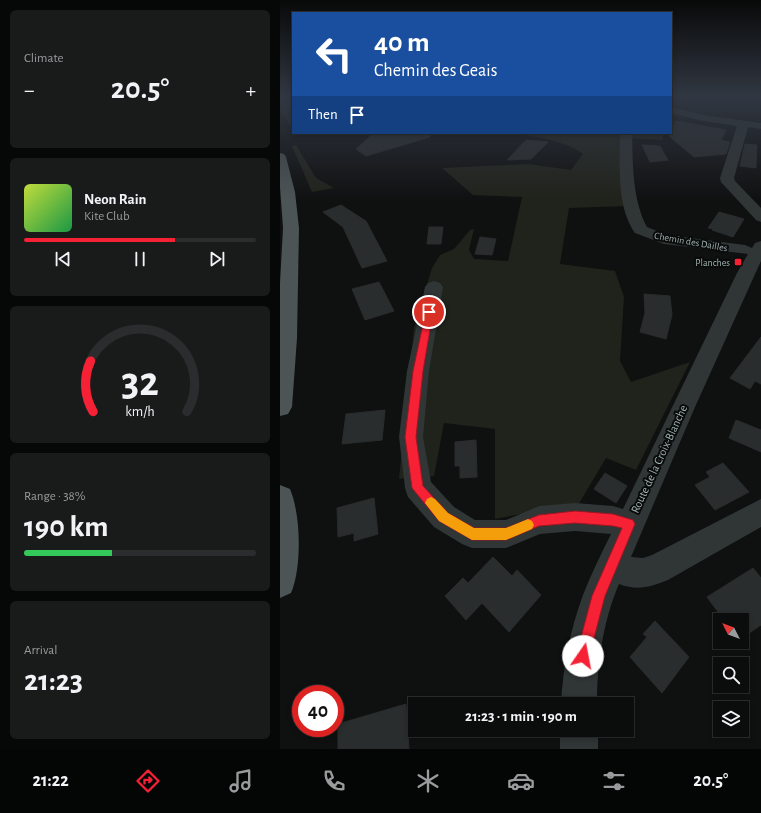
<!DOCTYPE html>
<meta charset="utf-8">
<style>
body{margin:0;font-family:"Alegreya Sans",sans-serif;background:#191a1a;color:#f1f3f6;height:100vh;display:flex;flex-direction:column;font-size:15px;white-space:nowrap}
*{box-sizing:border-box;margin:0}
p{font-size:13px;color:#9a9b9d}
.icon{flex:none;width:22px;height:22px;fill:none;stroke:currentColor;stroke-width:2;stroke-linecap:round;stroke-linejoin:round}
.map{position:relative;flex:1;overflow:hidden}
.side{display:flex;flex-direction:column;gap:10px;padding:10px;background:#060707;width:280px}
.side>*{flex:none}
.top-card{position:absolute;left:12px;top:12px;width:380px;height:122px;border-radius:0px;box-shadow:0 2px 6px #0003,0 0 0 1px #2b2c2d;background:#1a4fa0;color:#fff;overflow:hidden}
.needle{width:26px;rotate:312deg}
.tools{position:absolute;left:433px;top:613px;display:grid;gap:8px}
.tools a{display:grid;place-items:center;width:36px;height:36px;border-radius:0px;background:#0b0c0c;box-shadow:0 2px 6px #0003,0 0 0 1px #2b2c2d;font-size:20px}
.speed{position:absolute;left:12px;top:685px;display:flex;gap:8px;font-size:20px;font-weight:700;text-align:center}
.speed>*{display:grid;place-content:center;width:52px;height:52px;border-radius:50%;background:#0b0c0c;box-shadow:0 2px 6px #0003,0 0 0 1px #2b2c2d;line-height:1}
.speed .limit{border:6px solid #d22;background:#fff;color:#111}
.pin{position:absolute;display:grid;place-items:center;width:34px;height:34px;color:#fff;margin:-17px;border:2px solid #fff;border-radius:50%;box-shadow:0 1px 4px #0007}
.me{position:absolute;width:44px;margin:-22px;rotate:12deg;stroke-linejoin:round;filter:drop-shadow(0 0 3px #0008)}
.turn{display:flex;align-items:center;gap:14px;height:84px;padding:0 16px;font-size:18px}
.turn .icon{width:52px;height:52px;stroke-width:2.5}
.turn b{display:block;font-size:28px;line-height:34px}
.then{display:flex;align-items:center;height:38px;padding:0 16px;background:#0003;gap:8px;font-size:15px}
.big{font-size:30px;font-weight:600;line-height:1.1}
.side .tile{flex:1;display:flex;flex-direction:column;justify-content:center;gap:6px;min-width:0;padding:0 14px;border-radius:6px;background:#191a1a}
.side .dial{align-items:center;gap:0}
.dial svg{height:104px;overflow:visible;fill:none;stroke:#2b2c2d;stroke-width:7;stroke-linecap:round;text-anchor:middle}
.dial text{fill:#f1f3f6;stroke:none}
.song{display:flex;align-items:center;gap:12px}
.cover{width:48px;height:48px;border-radius:6px;background:linear-gradient(135deg,hsl(70 70% 55%),hsl(140 70% 35%))}
.played{height:4px;border-radius:2px;background:linear-gradient(90deg,#f62134 65%,#2b2c2d 65%)}
.keys{display:flex;justify-content:space-around;direction:ltr}
.heat{display:flex;justify-content:space-between;align-items:center;font-size:22px;direction:ltr}
.charge{height:6px;border-radius:3px;background:linear-gradient(90deg,#34c759 38%,#2b2c2d 0)}
.trip{position:absolute;left:128px;top:697px;width:226px;height:40px;border-radius:0px;background:#0b0c0c;box-shadow:0 2px 6px #0003,0 0 0 1px #2b2c2d;font-weight:600;line-height:40px;text-align:center}
.dock{display:flex;height:64px;justify-content:space-around;align-items:center;background:#040505;color:#9a9b9d}
.dock .icon{width:28px;height:28px}
.dock .active{color:#f62134}
.dock b{font-size:18px;color:#f1f3f6}
main{display:flex;flex:1;min-height:0}
.map>svg:first-child{display:block}
.green{fill:#20231b}
.building{fill:#2a2d2d;stroke:#292c2d}
.lines{fill:none;stroke-linecap:round;stroke-linejoin:round}
.minor{fill:#303535;fill-rule:evenodd}
.major{fill:#4c5455;fill-rule:evenodd}
.route{fill:#f62134;stroke:#a01522}
.slow{fill:#f59e0b}
.poi-dot{fill:#f62134;stroke:#0a0b0b;stroke-width:1.5}
.labels{text-anchor:middle;stroke-width:4;stroke-linejoin:round;paint-order:stroke}
.far-street-label{font-size:10px;fill:#a0b2b1;stroke:#0a0b0b}
.far-poi-label{font-size:10px;fill:#a0b2b1;stroke:#0a0b0b;text-anchor:end}
.street-label{font-size:12px;fill:#a0b2b1;stroke:#0a0b0b}
</style>
<main>
<section class="side">
<div class="tile"><p>Climate</p>
<div class="heat"><a>−</a><b class="big">20.5°</b><a>+</a></div>
</div>
<div class="tile">
<div class="song"><i class="cover"></i><div><b>Neon Rain</b><p>Kite Club</p></div></div>
<div class="played"></div>
<div class="keys"><svg class="icon" aria-label="previous" viewBox="0 0 24 24"><path d="M18 5L8 12l10 7zM5 5v14"/></svg><svg class="icon" aria-label="pause" viewBox="0 0 24 24"><path d="M8 5v14M16 5v14"/></svg><svg class="icon" aria-label="next" viewBox="0 0 24 24"><path d="M6 5l10 7-10 7zM19 5v14"/></svg></div>
</div>
<div class="tile dial"><svg viewBox="0 0 100 80">
<path d="M14 69A42 42 0 1 1 86 69"/>
<path d="M14 69A42 42 0 0 1 12 30" stroke="#f62134"/>
<text x="50" y="56" font-size="32" font-weight="700">32</text>
<text x="50" y="72" font-size="11">km/h</text>
</svg></div>
<div class="tile"><p>Range · 38%</p><b class="big">190 km</b><div class="charge"></div></div>
<div class="tile"><p>Arrival</p><b class="big">21:23</b></div>
</section>
<div class="map">
<svg width="481" height="749" viewBox="0 0 481 749">
<rect width="100%" height="100%" fill="#0f1010"/>
<g class="green">
<polygon points="0,97 13,97 13,126 11,126 0,110"/>
<path d="M236,133H344L348,206L289,208L280,264L335,271L344,297L340,361L351,382L410,362L356,470L326,458L294,512L255,511L215,519V429L164,423L154,476L119,479L134,328L152,268L160,255L174,249L190,230L194,229L189,250L194,259L228,261L242,197L193,195L162,168L249,164L291,170L303,154C284,140 258,138 236,133Z"/>
<polygon points="350,133 383,133 383,140 349,138"/>
<polygon points="16,145 36,178 54,188 32,192 12,146"/>
</g>
<g class="building">
<polygon points="396,121 446,130 441,140 450,142 446,154 414,157 389,136"/>
<polygon points="94,133 150,133 150,137 86,156 76,149"/>
<polygon points="246,140 268,142 251,159 227,160"/>
<polygon points="465,144 477,145 476,168 460,166"/>
<polygon points="362,145 380,146 388,160 370,162"/>
<polygon points="61,205 86,221 107,261 82,268 63,227 43,212"/>
<polygon points="439,212 464,219 453,237 432,230 433,229 428,228"/>
<polygon points="149,227 163,227 161,244 147,244"/>
<polygon points="200,237 216,239 212,255 195,254"/>
<polygon points="99,282 114,311 85,320 72,289"/>
<polygon points="364,294 390,296 392,315 386,339 360,332 365,313"/>
<polygon points="481,337 481,384 475,381 470,389 450,378"/>
<polygon points="105,410 102,440 62,444 66,414"/>
<polygon points="456,420 481,430 481,452 449,438"/>
<polygon points="196,440 197,477 180,478 180,466 175,466 175,442"/>
<polygon points="443,463 469,492 435,510 415,485 430,477 426,472"/>
<polygon points="325,473 347,486 336,503 314,489"/>
<polygon points="94,498 98,534 74,541 74,533 58,537 57,508"/>
<polygon points="213,557 232,576 237,570 261,595 229,632 202,603 186,620 165,596 183,578 188,583"/>
<polygon points="473,568 481,578 481,625 462,638 462,620 444,620 427,597"/>
<polygon points="375,621 409,657 382,693 350,657 367,637 363,634"/>
<polygon points="126,704 129,749 58,749 58,724"/>
</g>
<g class="lines">
<g class="minor">
<polygon points="391,107 423,115 481,123 481,129 468,127 454,178 455,181 481,208 481,222 476,220 441,182 440,178 457,126 423,121 391,113"/>
<path d="M340,133H352C353,164 352,199 367,227L387,235L465,245L472,248L475,243L481,241V261L415,407L351,557L363,558L372,555L481,499V527L388,580C371,587 357,591 339,584C323,621 317,664 317,704H281C283,667 290,630 303,595C311,574 321,554 331,534L295,531L260,534L226,548H192L182,544L154,527L128,497L125,488L119,437L127,371L145,287L148,283L154,281L160,283L163,287L149,371L143,437L151,482L174,507L195,520H226L259,506L295,503L333,506L343,509L457,273L468,254L384,244L355,233C336,206 340,165 340,133Z"/>
<rect x="280" y="730" width="38" height="19"/>
</g>
<g class="major">
<polygon points="0,153 4,154 6,157 15,192 19,228 17,338 12,407 8,414 0,416 0,283 3,228 0,187"/>
<path d="M0,485L10,489C21,515 22,567 11,593L0,598Z"/>
</g>
</g>
<linearGradient id="sky" x2="0" y2="1"><stop stop-color="#080909"/><stop offset="0.48" stop-color="#313742"/><stop offset="1" stop-color="#313742" stop-opacity="0"/></linearGradient>
<rect width="481" height="201" fill="url(#sky)"/>
<polygon class="route" points="146,310 152,310 153,312 143,371 136,437 143,486 168,513 194,528 226,528 259,515 295,511 333,514 353,520 355,524 325,596 308,661 303,663 298,661 296,656 312,596 342,528 333,526 295,523 259,526 226,540 192,540 159,521 132,488 125,437 133,371"/>
<polygon class="slow" points="151,497 155,499 168,513 194,528 226,528 248,519 252,521 254,525 252,529 226,540 192,540 159,521 145,503 147,499"/>
<rect class="poi-dot" x="454" y="258" width="8" height="8" rx="2"/>
<g class="labels">
<g class="far-street-label">
<text transform="translate(411 241) rotate(10)" y="4">Chemin des Dailles</text>
</g>
<g class="far-poi-label">
<text x="450" y="266">Planches</text>
</g>
<g class="street-label">
<text transform="translate(379 459) rotate(-65)" y="4">Route de la Croix-Blanche</text>
</g>
</g>
</svg>
<div class="tools">
<a><svg class="needle" viewBox="-14 -14 28 28"><path d="M0-13l5 13h-10z" fill="#e53935"/><path d="M0 13l5-13h-10z" fill="#9a9b9d"/></svg></a>
<a><svg class="icon" aria-label="search" viewBox="0 0 24 24"><circle cx="10" cy="10" r="6"/><path d="M15 15l6 6"/></svg></a>
<a><svg class="icon" aria-label="layers" viewBox="0 0 24 24"><path d="M12 4l9 5-9 5-9-5zM3 14l9 5 9-5"/></svg></a>
</div>
<div class="speed"><div class="limit">40</div></div>
<div class="pin" style="left:149px;top:312px;background:#d93025"><svg class="icon" aria-label="arrive" viewBox="0 0 24 24"><path d="M6 21V4h12l-3 4 3 4H6"/></svg></div>
<svg class="me" style="left:303px;top:656px" viewBox="-20 -20 40 40"><circle r="19" fill="#fff"/><path d="M0-13L10 11 0 6-10 11z" fill="#f62134"/></svg>
<div class="trip">21:23 · 1 min · 190 m</div>
<div class="top-card">
<div class="turn"><svg class="icon" aria-label="left" viewBox="0 0 24 24"><path d="M17 20v-9H6M10 6l-5 5 5 5"/></svg><div><b>40 m</b>Chemin des Geais</div></div>
<div class="then">Then<svg class="icon" aria-label="arrive" viewBox="0 0 24 24"><path d="M6 21V4h12l-3 4 3 4H6"/></svg></div>
</div>
</div>
</main>
<nav class="dock">
<b>21:22</b>
<svg class="icon active" aria-label="directions" viewBox="0 0 24 24"><path d="M12 3l9 9-9 9-9-9zM9 14v-3h6M13 9l2 2-2 2"/></svg>
<svg class="icon" aria-label="music" viewBox="0 0 24 24"><path d="M9 18V5l10-2v13"/><circle cx="6" cy="18" r="3"/><circle cx="16" cy="16" r="3"/></svg>
<svg class="icon" aria-label="phone" viewBox="0 0 24 24"><path d="M5 4h4l2 5-3 2q2 4 5 5l2-3 5 2v4C11 20 4 13 5 4z"/></svg>
<svg class="icon" aria-label="climate" viewBox="0 0 24 24"><path d="M12 3v18M4 7l16 10M4 17L20 7"/></svg>
<svg class="icon" aria-label="car" viewBox="0 0 24 24"><path d="M5 17H2v-5l4-1 3-4h7l3 4 3 1v5h-3M9 17h6M6 11h13"/><circle cx="7" cy="17" r="2"/><circle cx="17" cy="17" r="2"/></svg>
<svg class="icon" aria-label="filters" viewBox="0 0 24 24"><path d="M4 7h16M4 17h16"/><circle cx="9" cy="7" r="2"/><circle cx="15" cy="17" r="2"/></svg>
<b>20.5°</b>
</nav>
